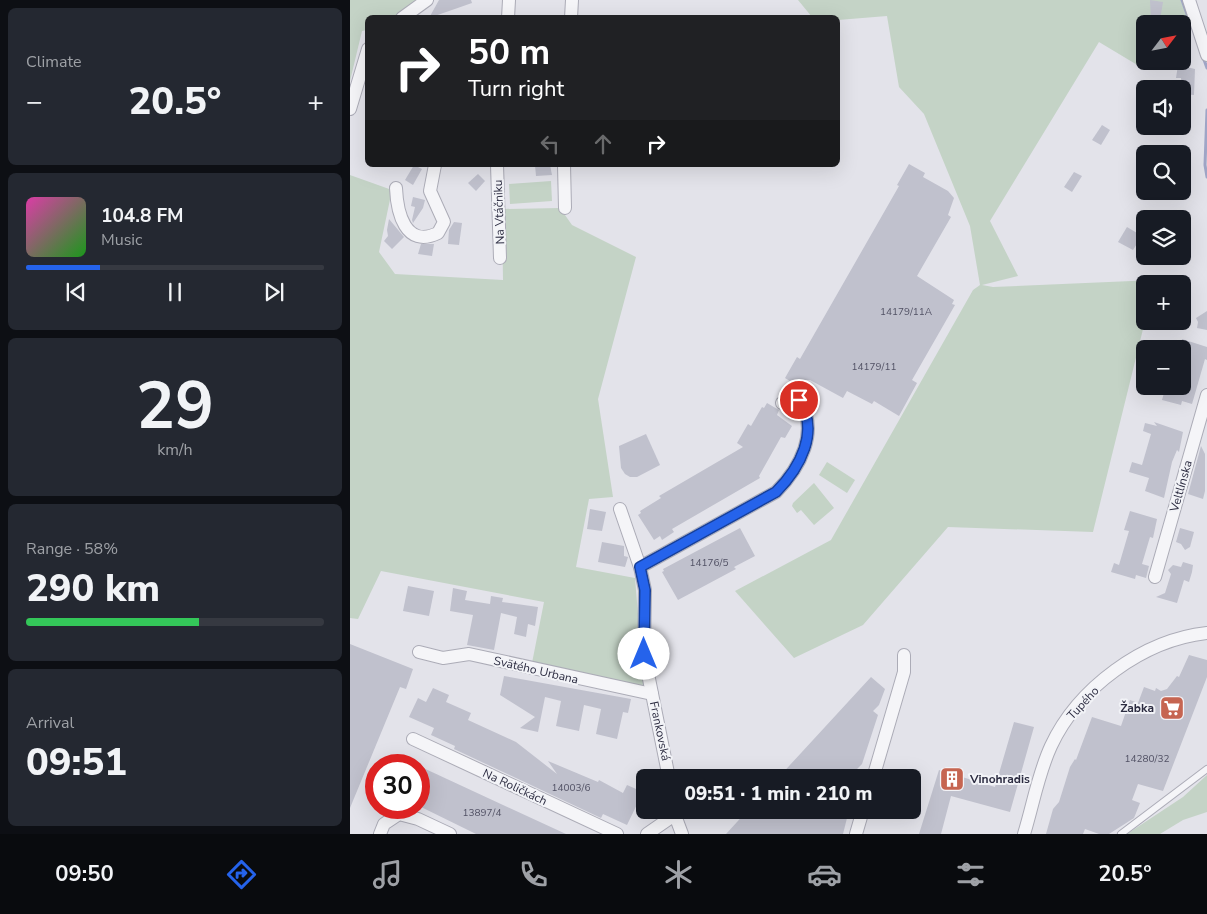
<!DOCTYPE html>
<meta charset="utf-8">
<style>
body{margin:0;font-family:"Nunito Sans",sans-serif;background:#242831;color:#f1f3f6;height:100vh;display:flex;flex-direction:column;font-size:19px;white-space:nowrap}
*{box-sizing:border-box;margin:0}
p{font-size:16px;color:#9ea1a6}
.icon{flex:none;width:28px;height:28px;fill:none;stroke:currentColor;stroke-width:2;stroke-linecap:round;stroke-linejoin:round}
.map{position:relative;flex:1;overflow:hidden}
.panel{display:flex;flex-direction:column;gap:8px;padding:8px;background:#0d0f14;width:350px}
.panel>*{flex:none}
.guide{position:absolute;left:15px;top:15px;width:475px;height:152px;border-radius:8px;box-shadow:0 5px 20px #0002;background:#202124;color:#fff;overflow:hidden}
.needle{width:32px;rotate:58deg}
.fabs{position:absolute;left:786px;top:15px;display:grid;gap:10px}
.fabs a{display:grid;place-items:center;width:55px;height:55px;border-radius:8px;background:#171b24;box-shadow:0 5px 20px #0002;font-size:25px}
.speed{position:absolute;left:15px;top:754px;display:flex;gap:10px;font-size:25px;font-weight:700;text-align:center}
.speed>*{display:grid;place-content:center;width:65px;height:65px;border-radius:50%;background:#171b24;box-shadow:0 5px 20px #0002;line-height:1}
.speed .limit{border:8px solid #d22;background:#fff;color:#111}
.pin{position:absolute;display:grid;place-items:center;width:42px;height:42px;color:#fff;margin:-21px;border:2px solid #fff;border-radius:50%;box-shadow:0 1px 5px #0007}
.me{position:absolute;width:55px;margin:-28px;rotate:0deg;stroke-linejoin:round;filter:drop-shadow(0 0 4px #0008)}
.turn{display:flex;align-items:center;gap:18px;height:105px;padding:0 20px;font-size:22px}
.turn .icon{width:65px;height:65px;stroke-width:2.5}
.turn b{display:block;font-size:35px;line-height:42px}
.lanes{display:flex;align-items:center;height:48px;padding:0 20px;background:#0003;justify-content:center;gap:25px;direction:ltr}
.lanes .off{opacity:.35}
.big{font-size:38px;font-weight:800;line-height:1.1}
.panel .tile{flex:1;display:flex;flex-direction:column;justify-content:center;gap:8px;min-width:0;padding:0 18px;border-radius:8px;background:#242831}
.panel .dial{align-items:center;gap:0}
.dial b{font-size:65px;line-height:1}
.song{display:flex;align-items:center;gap:15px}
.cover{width:60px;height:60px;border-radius:8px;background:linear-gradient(135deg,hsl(320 70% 55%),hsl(120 70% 35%))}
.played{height:5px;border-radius:2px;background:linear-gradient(90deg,#2563eb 25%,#363941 25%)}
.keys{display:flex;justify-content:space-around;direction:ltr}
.heat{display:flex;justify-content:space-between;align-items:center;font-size:28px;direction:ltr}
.charge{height:8px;border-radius:4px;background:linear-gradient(90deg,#34c759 58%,#363941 0)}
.trip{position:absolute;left:286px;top:769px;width:285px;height:50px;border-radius:8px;background:#171b24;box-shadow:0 5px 20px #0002;font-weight:800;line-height:50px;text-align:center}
.menu{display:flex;height:80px;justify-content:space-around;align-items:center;background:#090b0e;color:#9ea1a6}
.menu .icon{width:35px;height:35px}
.menu .on{color:#2563eb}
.menu b{font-size:22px;color:#f1f3f6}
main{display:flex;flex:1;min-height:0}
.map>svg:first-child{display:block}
.green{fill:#c4d3c6}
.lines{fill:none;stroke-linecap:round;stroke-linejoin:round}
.stream{stroke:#a0a6c7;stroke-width:3}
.building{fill:#c0c1cd}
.lane-casing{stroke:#acacb7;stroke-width:8}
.street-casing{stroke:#acacb7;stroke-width:14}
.lane{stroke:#f5f5f8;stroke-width:6}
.street{stroke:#f5f5f8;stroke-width:12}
.route-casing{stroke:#184099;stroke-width:12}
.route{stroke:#2563eb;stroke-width:9}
.labels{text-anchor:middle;stroke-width:4;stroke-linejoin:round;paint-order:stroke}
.number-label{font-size:10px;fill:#515164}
.street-label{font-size:12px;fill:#2c2c41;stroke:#f2f3f7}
.poi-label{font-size:12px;font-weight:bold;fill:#2c2c41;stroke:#f2f3f7;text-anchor:end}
</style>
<main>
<section class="panel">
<div class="tile"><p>Climate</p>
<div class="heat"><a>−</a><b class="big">20.5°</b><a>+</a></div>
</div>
<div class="tile">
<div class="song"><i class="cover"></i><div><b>104.8 FM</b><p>Music</p></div></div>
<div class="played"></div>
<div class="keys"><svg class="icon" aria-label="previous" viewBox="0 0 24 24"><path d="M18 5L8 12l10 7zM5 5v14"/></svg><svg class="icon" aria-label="pause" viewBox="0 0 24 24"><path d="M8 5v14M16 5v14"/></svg><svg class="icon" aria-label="next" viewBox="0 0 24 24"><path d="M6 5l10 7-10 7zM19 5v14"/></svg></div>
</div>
<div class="tile dial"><b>29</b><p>km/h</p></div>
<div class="tile"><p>Range · 58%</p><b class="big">290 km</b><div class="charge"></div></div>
<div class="tile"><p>Arrival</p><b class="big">09:51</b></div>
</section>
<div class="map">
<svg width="857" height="834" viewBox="0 0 857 834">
<rect width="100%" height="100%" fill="#e3e3ea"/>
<g class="green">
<polygon points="0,0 71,0 47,17 18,18 17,30 12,31 0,81"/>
<polygon points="448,0 832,0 841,23 833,29 832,24 795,24 795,61 789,66 749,42 640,221 668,276 632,285 643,287 805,280 804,284 795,284 795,321 743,532 598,527 513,625 444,658 385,591 481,540 623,290 630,285 620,226 574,114 549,87 537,16 488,20 488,18 462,17"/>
<polygon points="0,175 42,190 29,252 45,274 153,280 152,209 210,208 222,225 286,257 248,399 263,497 239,499 226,567 285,578 294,687 182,663 194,602 31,571 8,619 0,618"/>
<polygon points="201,181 202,201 160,204 159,184"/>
<polygon points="477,462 505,480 497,493 469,475"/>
<polygon points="464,483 484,508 464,525 451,510 447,513 442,506 443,503"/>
<polygon points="857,775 857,812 833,820 810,834 777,834 833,797"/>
</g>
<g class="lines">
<g class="stream">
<polyline points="832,0 842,28"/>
<polyline points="853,57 857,68"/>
<polyline points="857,110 855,165 857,177"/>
</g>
</g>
<g class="building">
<polygon points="89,0 121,0 122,3 79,18"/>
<polygon points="800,0 813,2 810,20 801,19"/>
<polygon points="828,65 845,69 844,95 832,94 831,78 826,78"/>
<polygon points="752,125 760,130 751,145 742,140"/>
<polygon points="559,164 575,173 573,177 598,191 604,198 598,215 601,217 567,276 604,300 602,304 605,305 562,380 567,383 549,416 524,401 522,404 497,391 493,398 460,380 456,380 451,388 435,378 447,357 450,359 549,186 547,185"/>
<polygon points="64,165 72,169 63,185 55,180"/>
<polygon points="185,165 200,165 202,175 186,176"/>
<polygon points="724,172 732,176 722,192 714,187"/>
<polygon points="128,174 135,181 126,191 118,183"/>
<polygon points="63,197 75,200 73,208 63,223 62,220 65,207 61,206"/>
<polygon points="39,219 54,237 42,249 34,241 38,236 37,230"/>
<polygon points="104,222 112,223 109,245 98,244 99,230"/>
<polygon points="777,227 792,236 783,250 768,242"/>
<polygon points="71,244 84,244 82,256 68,254"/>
<polygon points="857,311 857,330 847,328 848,322 846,318"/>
<polygon points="832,339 857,347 857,360 855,359 842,404 832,401 831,405 812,400 816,386 832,386 832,376 839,354 832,353 832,349 829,349"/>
<polygon points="417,403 429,410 427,415 442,426 435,438 431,437 409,476 410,478 322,529 324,532 312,540 310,536 304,540 288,515 291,513 290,511 311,498 309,496 393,447 387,443 398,424 401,426 412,407 414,408"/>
<polygon points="804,422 833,432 829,452 827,450 822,462 814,498 795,491 799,478 779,472 782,462 792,465 801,434 793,431 795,423 807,426"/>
<polygon points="296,434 310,465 287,477 280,477 275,474 271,468 269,446"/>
<polygon points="851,446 855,454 855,491 853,499 838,494"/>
<polygon points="240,509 256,512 252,531 237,529"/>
<polygon points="780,511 807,519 803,538 800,537 792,564 799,566 796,578 786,575 785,579 761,572 764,563 769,565 779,531 774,530"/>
<polygon points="390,528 405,556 384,567 386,569 328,600 312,572 314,571 313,569"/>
<polygon points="830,528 844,532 840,547 835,550 831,544 826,542"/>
<polygon points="252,542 274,546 274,556 278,557 275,567 248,562"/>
<polygon points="833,562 843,565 842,572 839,582 834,580 827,603 806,597 815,593 821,574 818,570 823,565 831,567"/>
<polygon points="58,586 84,591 79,616 53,611"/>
<polygon points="103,588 117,591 115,600 140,604 141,596 153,598 152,602 188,607 185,626 178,624 176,637 164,634 167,617 151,613 144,650 117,645 123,615 100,611"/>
<polygon points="0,644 63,669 56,689 50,687 0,808"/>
<polygon points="839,655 857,660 857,677 813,791 788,784 782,800 790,803 784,818 759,834 749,834 735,829 733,834 696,834 703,809 709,802 720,767 725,759 726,760 742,717 771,726 780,700 788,703 794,687 805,691 806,688 811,691 817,689 827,676 829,677"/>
<polygon points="154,676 281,699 278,713 273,712 267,739 246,734 251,709 234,705 229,731 206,726 211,701 195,697 188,732 170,728 185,717 150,695"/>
<polygon points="521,677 535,689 529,705 523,711 528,715 512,764 505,771 512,778 428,778"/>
<polygon points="83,688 99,695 96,702 121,713 118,720 166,742 207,774 198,761 248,782 249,780 273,793 277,785 293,792 277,825 253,814 251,818 104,749 105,746 81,735 84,728 59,717 68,698 76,702"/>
<polygon points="664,722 684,727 660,812 601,796 591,834 569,834 589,770 645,787"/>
<polygon points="69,766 153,805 216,834 126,834 69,806"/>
<polygon points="398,810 499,810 493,834 376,834"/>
</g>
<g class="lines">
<defs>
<polyline id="lane" points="771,834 857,769"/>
<g id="street">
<polyline points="839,0 857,55"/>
<polyline points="52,18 77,0"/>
<polyline points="158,18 159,0"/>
<polyline points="221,18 222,0"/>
<polyline points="0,109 18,49"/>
<polyline points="147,165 150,258"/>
<polyline points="214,165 215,208"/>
<path d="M46,188C47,212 55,249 88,233L94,222L80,191L85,165"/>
<polyline points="270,509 290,567 295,590 294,654 319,778"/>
<path d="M290,567L426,492C450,468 470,431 449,400L440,398L432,403"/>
<polyline points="805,577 857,395"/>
<polyline points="69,652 93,658 119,654 302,694"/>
<polyline points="63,739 267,834"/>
<polyline points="523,778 554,672 554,655"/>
<polyline points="323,810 332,834"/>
<polyline points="30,834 34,824 49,814 68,819 100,834"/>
<polyline points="297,834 323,816"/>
<polyline points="506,834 513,810"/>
<path d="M674,834C683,805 688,774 701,746C728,688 793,640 857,633"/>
</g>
</defs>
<use href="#lane" class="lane-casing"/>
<use href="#street" class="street-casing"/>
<use href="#lane" class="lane"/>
<use href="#street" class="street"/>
</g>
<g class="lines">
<defs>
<path id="route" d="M294,654L295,590L290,567L426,492C450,468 470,431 449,400"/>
</defs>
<use href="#route" class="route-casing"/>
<use href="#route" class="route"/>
</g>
<defs>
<symbol id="supermarket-square" viewBox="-11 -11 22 22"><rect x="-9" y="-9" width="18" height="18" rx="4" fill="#c66551" stroke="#f2f3f7"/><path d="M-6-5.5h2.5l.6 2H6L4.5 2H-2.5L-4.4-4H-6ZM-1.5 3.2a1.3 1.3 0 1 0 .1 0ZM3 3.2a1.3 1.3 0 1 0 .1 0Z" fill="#fff"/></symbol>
<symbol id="building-square" viewBox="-11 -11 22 22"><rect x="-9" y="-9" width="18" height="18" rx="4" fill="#c66551" stroke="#f2f3f7"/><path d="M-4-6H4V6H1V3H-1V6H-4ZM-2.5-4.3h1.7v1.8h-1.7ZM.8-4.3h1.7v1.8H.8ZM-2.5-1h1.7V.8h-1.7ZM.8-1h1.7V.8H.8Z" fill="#fff"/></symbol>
</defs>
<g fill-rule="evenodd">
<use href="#supermarket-square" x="808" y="694" width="28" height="28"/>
<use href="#building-square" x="588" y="765" width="28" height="28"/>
</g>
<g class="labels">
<g class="number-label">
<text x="556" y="315">14179/11A</text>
<text x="524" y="370">14179/11</text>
<text x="359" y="566">14176/5</text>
<text x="797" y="762">14280/32</text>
<text x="221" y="791">14003/6</text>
<text x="132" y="816">13897/4</text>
</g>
<g class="street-label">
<text transform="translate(149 212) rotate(-92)" y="4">Na Vtáčniku</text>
<text transform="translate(831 486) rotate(-74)" y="4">Veltlínska</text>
<text transform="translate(186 670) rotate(13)" y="4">Svätého Urbana</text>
<text transform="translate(733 703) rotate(-47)" y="4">Tupého</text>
<text transform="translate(310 731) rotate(78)" y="4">Frankovská</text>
<text transform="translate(165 787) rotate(25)" y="4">Na Roličkách</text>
</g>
<g class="poi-label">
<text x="804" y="712">Žabka</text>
<text x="620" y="783" text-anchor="start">Vinohradis</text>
</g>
</g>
</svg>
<div class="fabs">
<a><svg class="needle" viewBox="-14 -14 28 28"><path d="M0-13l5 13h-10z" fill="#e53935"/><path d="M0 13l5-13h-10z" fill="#9ea1a6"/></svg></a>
<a><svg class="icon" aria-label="sound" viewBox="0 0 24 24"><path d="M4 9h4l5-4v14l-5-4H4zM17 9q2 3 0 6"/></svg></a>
<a><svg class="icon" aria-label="search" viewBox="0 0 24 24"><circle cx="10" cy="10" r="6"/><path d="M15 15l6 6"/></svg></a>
<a><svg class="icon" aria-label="layers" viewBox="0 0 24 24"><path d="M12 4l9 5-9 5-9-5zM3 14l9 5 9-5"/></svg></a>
<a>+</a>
<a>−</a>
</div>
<div class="speed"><div class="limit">30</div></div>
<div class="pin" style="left:449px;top:400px;background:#d93025"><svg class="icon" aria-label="arrive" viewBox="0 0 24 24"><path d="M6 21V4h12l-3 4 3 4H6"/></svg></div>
<svg class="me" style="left:294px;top:654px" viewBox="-20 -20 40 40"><circle r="19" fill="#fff"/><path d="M0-13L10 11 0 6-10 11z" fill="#2563eb"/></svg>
<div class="trip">09:51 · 1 min · 210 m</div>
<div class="guide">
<div class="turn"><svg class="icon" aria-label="right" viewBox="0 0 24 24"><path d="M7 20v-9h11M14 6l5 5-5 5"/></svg><div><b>50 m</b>Turn right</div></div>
<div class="lanes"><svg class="icon off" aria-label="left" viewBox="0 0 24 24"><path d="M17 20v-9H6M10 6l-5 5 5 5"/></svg><svg class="icon off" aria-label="ahead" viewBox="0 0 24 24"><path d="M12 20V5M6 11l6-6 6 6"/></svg><svg class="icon" aria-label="right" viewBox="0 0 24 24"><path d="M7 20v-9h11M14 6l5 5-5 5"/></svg></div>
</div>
</div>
</main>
<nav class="menu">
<b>09:50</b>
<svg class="icon on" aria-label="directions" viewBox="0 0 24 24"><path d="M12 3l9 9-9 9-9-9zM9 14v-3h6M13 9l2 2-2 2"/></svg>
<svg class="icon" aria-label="music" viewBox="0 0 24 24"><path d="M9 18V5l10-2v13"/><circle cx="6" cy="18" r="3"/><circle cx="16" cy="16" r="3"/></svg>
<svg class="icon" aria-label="phone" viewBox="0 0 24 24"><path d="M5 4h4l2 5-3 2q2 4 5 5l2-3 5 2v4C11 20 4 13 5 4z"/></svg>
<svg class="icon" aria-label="climate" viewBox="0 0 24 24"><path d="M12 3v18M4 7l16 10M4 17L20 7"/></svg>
<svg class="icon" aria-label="car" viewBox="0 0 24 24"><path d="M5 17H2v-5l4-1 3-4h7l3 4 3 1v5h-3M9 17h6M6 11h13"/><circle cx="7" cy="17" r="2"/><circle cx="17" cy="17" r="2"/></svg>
<svg class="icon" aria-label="filters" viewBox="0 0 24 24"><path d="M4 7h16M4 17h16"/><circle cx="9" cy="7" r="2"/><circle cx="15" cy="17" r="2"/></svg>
<b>20.5°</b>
</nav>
